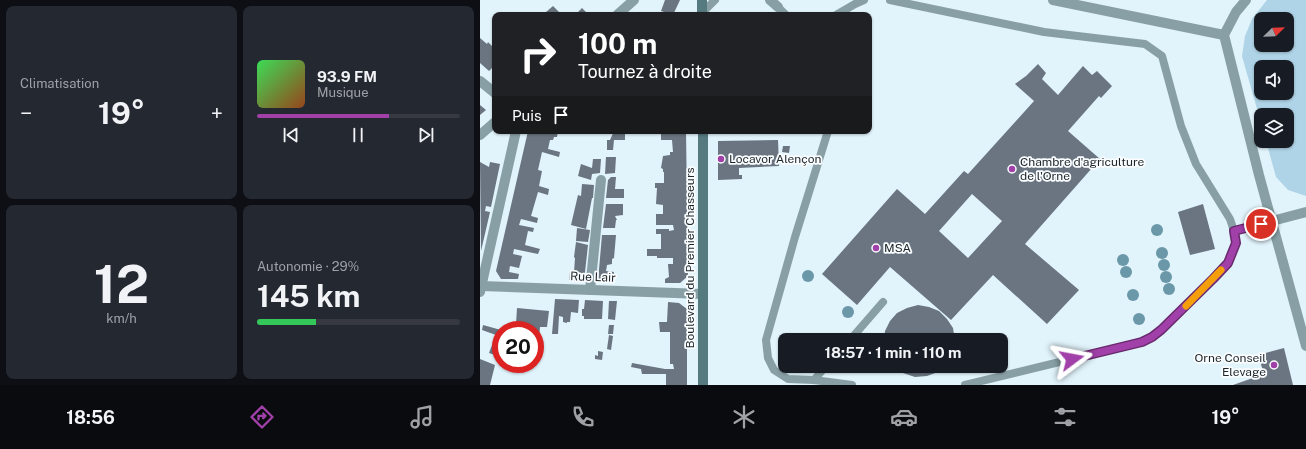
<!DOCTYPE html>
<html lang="fr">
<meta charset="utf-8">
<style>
body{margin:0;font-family:"Public Sans",sans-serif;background:#242831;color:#f1f3f6;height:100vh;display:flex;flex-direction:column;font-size:15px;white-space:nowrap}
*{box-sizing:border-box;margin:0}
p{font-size:13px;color:#9ea1a6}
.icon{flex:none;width:22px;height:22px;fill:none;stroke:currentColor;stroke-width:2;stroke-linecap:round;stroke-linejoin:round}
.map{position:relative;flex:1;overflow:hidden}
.side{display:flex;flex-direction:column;gap:6px;padding:6px;background:#0d0f14;width:480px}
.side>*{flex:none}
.top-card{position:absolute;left:12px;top:12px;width:380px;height:122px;border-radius:8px;box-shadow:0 1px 3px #0004;background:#202124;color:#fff;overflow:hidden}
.needle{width:26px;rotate:67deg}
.buttons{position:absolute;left:774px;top:12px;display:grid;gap:8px}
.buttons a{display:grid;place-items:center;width:40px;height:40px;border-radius:8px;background:#171b24;box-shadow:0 1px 3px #0004;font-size:20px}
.speed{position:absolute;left:12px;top:321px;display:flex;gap:8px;font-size:20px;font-weight:700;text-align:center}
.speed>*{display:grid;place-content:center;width:52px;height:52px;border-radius:50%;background:#171b24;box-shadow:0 1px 3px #0004;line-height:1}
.speed .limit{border:6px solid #d22;background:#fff;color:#111}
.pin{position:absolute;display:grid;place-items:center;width:34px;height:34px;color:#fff;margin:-17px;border:2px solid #fff;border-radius:50%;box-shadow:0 1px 4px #0007}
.me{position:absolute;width:44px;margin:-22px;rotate:77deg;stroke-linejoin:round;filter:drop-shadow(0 0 3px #0008)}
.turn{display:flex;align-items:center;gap:14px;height:84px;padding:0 20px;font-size:18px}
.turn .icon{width:52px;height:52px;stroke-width:2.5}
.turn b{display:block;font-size:28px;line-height:34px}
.then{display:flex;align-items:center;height:38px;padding:0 20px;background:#0003;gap:8px;font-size:15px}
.big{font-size:30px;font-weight:700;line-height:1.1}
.side .widget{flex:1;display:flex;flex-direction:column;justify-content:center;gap:6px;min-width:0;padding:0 14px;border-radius:8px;background:#242831}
.side .dial{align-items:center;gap:0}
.dial b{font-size:52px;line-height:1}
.song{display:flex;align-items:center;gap:12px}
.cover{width:48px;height:48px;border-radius:6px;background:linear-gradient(135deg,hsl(130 70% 55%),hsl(20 70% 35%))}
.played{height:4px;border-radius:2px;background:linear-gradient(90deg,#a040a8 65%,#363941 65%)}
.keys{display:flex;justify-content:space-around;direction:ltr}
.heat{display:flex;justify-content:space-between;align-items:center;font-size:22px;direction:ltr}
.charge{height:6px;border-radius:3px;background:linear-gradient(90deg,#34c759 29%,#363941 0)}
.side .tiles{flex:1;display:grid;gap:6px;grid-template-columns:repeat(2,1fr)}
.trip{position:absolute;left:298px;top:333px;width:230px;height:40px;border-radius:8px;background:#171b24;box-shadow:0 1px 3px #0004;font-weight:700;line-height:40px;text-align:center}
.tab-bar{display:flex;height:64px;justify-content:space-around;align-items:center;background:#090b0e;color:#9ea1a6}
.tab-bar .icon{width:28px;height:28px}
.tab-bar .on{color:#a040a8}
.tab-bar b{font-size:18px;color:#f1f3f6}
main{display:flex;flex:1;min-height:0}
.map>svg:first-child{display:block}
.green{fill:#afd4e7;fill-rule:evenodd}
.building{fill:#6a7581;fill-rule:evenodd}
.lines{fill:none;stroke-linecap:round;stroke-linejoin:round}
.lane{stroke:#88a0a5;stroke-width:8}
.street{stroke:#88a0a5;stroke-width:10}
.secondary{stroke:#557a80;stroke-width:10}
.tree{fill:#6b98a9}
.route-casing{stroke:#682a6d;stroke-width:10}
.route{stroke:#a040a8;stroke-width:7}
.slow{stroke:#f59e0b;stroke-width:7}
.poi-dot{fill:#a040a8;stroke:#fafdff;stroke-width:1.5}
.labels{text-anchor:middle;stroke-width:3.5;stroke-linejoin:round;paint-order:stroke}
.poi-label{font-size:12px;fill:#1e2528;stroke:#fafdff;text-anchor:start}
.street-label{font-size:12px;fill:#1e2528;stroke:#fafdff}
</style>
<main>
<section class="side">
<div class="tiles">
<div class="widget"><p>Climatisation</p>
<div class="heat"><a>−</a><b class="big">19°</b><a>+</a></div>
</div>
<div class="widget">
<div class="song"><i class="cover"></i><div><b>93.9 FM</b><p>Musique</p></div></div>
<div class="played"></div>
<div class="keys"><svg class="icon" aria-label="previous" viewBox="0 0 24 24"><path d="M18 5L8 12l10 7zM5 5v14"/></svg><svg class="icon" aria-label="pause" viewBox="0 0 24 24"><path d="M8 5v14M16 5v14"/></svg><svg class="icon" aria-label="next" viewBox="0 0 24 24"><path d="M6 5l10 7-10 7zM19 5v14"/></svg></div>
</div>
<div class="widget dial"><b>12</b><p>km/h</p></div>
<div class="widget"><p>Autonomie · 29%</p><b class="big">145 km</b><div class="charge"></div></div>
</div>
</section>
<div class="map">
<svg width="826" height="385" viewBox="0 0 826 385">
<rect width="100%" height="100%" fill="#e1f3fb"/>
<path class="green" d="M787,0H826V196L808,190L796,177L786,141H807V115H781V123L762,56L765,36L772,19ZM781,19H807V45H781ZM781,67H807V93H781Z"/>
<g class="building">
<polygon points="185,0 200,0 193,15 181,11"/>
<polygon points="73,6 82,15 69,15 66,12"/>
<polygon points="102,8 109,15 88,15 92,12 95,15"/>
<polygon points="0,38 7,44 8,42 15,49 15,65 9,71 0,63"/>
<path d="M558,64L566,73L562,79L578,95L603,66L612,75L617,71L632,86L621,98L619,96L588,131L620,159L545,244L599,290L567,324L513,275L471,320L410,267L377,305L342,274L417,189L445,214L484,171L488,174L554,101L535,84L546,76ZM492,194L522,221L488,258L459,231Z"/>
<polygon points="0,105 6,110 0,115"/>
<polygon points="48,131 78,131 77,137 74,137 73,140 70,140 68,149 80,152 79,157 62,152 58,170 62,171 59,186 69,189 68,195 58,192 51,216 58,218 57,223 41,219 39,225 54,228 53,232 48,231 45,245 60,249 58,254 34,249 33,254 42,256 39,268 30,266 29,272 39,274 38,279 21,279 16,271"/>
<polygon points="134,131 145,131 145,140 134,140 133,150 127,150 127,140 130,140"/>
<polygon points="181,131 206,131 208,276 200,283 185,283 185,279 189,277 188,264 193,264 193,258 177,258 177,256 167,256 167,249 181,249 181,234 176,234 176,229 189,229 189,231 194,230 193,225 176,225 176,214 183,214 183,205 176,204 177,188 175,188 175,183 184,183 184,172 183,172 183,169 181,168 183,156 190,155 190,152 193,152 192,140 181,140"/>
<polygon points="298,140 299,166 259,168 259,175 262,175 262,179 238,180 238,141"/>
<polygon points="303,146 310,146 309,153 302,152"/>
<polygon points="126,157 136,157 135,173 125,174"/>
<polygon points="113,159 121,159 120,173 112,174 111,180 98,176 101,164 112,168"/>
<polygon points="0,162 9,167 10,162 20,164 11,207 6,206 5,211 10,212 1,251"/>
<polygon points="131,177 136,177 135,189 144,189 144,198 126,198 128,180"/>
<polygon points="102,184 114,185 113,198 112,198 106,229 91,225 98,195 101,196"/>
<polygon points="126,204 143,204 143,215 135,216 137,220 136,220 135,228 123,228"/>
<polygon points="723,204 735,249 710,255 698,212"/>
<polygon points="97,228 110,230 108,242 96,241"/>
<polygon points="122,235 136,235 134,258 132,259 132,264 127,265 126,271 134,272 133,282 118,281"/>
<polygon points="96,242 108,245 104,281 89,280 90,271 94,272 95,258 94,257"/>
<polygon points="75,299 99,300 98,313 91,312 90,322 87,322 87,323 83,322 83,317 79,316 78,334 72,334"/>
<polygon points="105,300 123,301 122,319 104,319 104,316 102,316 102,309 104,309"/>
<polygon points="129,301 137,301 135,320 128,319"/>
<polygon points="188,302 199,303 207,309 207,385 186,385 186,374 162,374 161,369 151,367 152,363 185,369 194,369 193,364 190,364 190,332 180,332 179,322 187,322"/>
<polygon points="438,305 449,307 459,311 467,319 473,328 475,340 404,340 405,331 410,321 417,313 427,308"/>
<polygon points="37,308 69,311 67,327 60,327 59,338 55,338 55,330 44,330 45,325 36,324"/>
<polygon points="3,325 21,330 21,357 9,353 16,335 2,330"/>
<polygon points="129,325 134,325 133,334 128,334"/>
<polygon points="129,335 133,336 131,350 127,349"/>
<polygon points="804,348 813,385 753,385 784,374 778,355"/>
<polygon points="118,351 123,352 122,360 115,359 115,355 118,356"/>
<polygon points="0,359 15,365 10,385 0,385"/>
<polygon points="414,366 465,366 458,372 447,376 435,377 423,373"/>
</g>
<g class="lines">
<g class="lane">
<polyline points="410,0 564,32 665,44 682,56 701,126 716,164 750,219 754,231"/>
<polyline points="298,7 306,15"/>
<polyline points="222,13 235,0"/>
<polyline points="356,15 375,4 384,0"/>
<polyline points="348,131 315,237 286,340 288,358 294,370 308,379 334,380 372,385"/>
<polyline points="370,340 403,302"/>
<polyline points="334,380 346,366"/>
<path d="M485,385L645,346C658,343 669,339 681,331L733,279L748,263L756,243L754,231L792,221"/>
</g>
<g class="street">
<polyline points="290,0 298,7"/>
<polyline points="573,0 744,35"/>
<polyline points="766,0 756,12 744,35 779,175 826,346"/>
<polyline points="137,15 154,0"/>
<polyline points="0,81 15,93"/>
<polyline points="0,135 15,122"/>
<polyline points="792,221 826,212"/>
<polyline points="1,286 223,294"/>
<polyline points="110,290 121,180"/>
<polyline points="0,292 36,131"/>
</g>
<g class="secondary">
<polyline points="222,15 222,0"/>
<polyline points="223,131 223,385"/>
</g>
</g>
<g class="tree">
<circle cx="677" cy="230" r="6"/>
<circle cx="682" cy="253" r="6"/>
<circle cx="643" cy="260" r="6"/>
<circle cx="684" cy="265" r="6"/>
<circle cx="646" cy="272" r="6"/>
<circle cx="328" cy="276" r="6"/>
<circle cx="686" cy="277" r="6"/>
<circle cx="689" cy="289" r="6"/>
<circle cx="653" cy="295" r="6"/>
<circle cx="368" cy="312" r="6"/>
<circle cx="659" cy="319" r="6"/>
</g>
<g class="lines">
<defs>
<polyline id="route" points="592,359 662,342 672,337 681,330 733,279 748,263 756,243 754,231 781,224"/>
</defs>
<use href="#route" class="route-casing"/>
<use href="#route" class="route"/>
<polyline class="slow" points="706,306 741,270"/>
</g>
<g class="poi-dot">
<circle cx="241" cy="159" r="4"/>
<circle cx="532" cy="169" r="4"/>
<circle cx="396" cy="248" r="4"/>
<circle cx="794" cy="365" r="4"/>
</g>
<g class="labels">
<g class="poi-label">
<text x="249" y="163">Locavor Alençon</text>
<text x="540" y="166">Chambre d'agriculture<tspan x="540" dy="14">de l'Orne</tspan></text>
<text x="404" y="252">MSA</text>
<text x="786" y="362" text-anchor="end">Orne Conseil<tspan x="786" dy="14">Elevage</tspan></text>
</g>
<g class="street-label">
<text transform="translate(210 258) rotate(-90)" y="4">Boulevard du Premier Chasseurs</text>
<text transform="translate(113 277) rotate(2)" y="4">Rue Lair</text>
</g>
</g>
</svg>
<div class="buttons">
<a><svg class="needle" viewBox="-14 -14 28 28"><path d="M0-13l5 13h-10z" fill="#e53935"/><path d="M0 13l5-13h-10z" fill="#9ea1a6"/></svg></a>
<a><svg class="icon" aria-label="sound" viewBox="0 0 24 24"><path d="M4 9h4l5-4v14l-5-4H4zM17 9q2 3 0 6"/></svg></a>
<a><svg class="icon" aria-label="layers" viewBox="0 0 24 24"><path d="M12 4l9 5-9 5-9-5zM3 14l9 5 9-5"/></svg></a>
</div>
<div class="speed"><div class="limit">20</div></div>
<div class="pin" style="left:781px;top:224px;background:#d93025"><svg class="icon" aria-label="arrive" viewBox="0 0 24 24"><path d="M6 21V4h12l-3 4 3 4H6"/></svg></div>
<svg class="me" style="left:592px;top:359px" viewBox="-20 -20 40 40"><path d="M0-17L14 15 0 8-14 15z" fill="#a040a8" stroke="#fff" stroke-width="4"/></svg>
<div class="trip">18:57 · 1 min · 110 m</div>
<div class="top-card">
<div class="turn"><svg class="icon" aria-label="right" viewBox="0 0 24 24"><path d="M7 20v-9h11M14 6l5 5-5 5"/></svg><div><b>100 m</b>Tournez à droite</div></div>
<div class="then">Puis<svg class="icon" aria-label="arrive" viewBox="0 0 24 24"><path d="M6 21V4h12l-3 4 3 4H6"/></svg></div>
</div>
</div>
</main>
<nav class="tab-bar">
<b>18:56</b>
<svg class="icon on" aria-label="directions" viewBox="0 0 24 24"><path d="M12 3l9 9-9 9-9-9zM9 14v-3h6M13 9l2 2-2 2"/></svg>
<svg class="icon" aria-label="music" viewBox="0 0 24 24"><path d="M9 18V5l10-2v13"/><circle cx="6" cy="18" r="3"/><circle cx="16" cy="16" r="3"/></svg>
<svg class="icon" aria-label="phone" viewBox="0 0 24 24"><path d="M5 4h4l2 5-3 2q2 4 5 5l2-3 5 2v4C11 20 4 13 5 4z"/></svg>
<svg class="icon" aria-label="climate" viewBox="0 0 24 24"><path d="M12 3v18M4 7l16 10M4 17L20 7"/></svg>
<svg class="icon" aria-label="car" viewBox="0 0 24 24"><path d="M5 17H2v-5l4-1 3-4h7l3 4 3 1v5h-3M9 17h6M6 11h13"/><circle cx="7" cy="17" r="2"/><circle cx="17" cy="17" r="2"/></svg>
<svg class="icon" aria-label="filters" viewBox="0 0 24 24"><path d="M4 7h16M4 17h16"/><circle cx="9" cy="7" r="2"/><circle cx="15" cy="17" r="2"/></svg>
<b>19°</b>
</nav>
